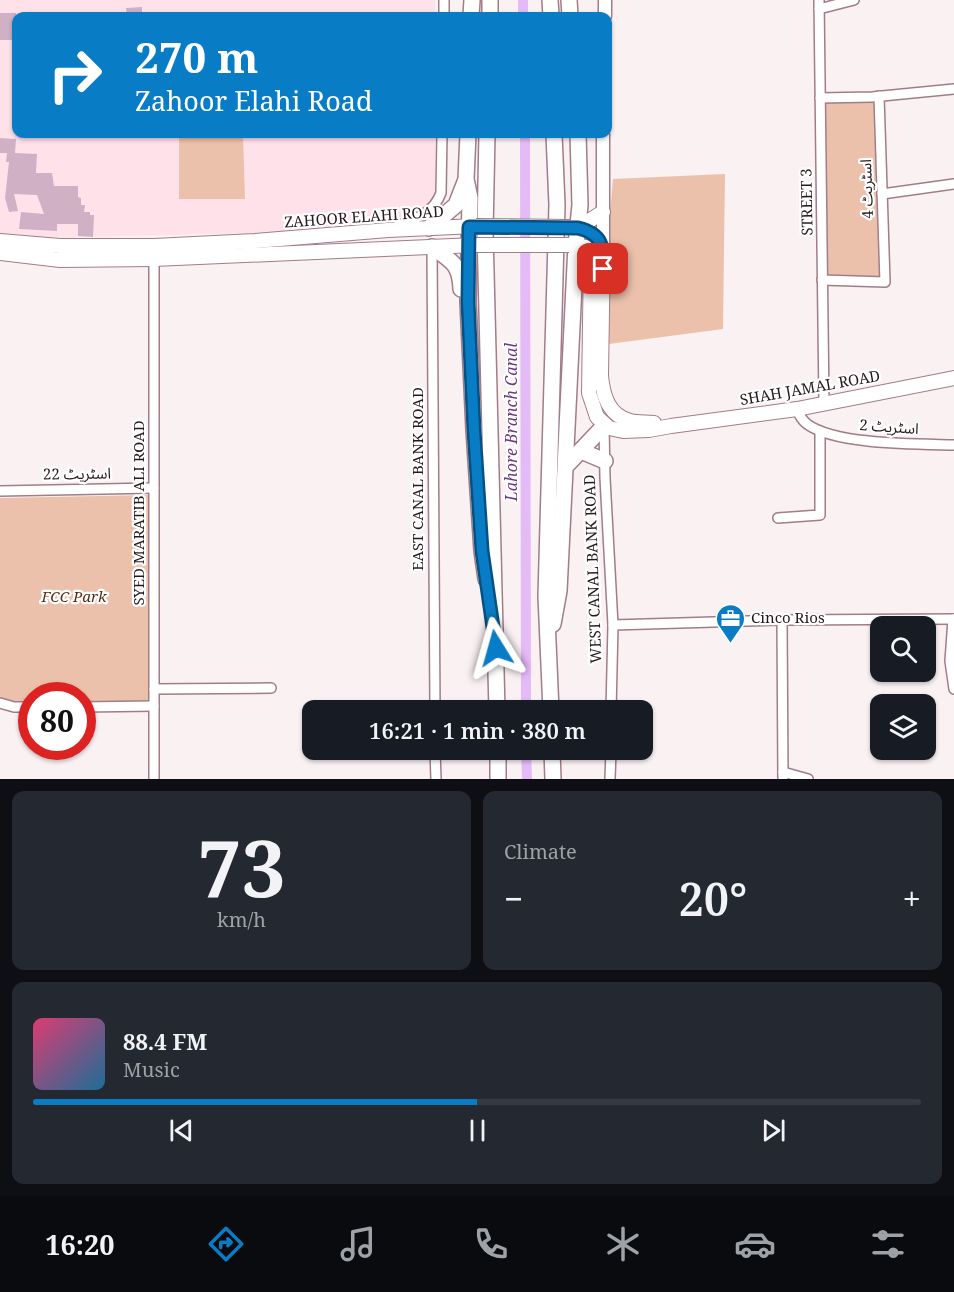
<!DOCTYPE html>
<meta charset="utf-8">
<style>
body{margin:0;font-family:"Noto Serif","Noto Sans Arabic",serif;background:#242831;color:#f1f3f6;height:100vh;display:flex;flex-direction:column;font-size:22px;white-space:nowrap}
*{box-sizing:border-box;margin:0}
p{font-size:20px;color:#9ea1a6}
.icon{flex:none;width:33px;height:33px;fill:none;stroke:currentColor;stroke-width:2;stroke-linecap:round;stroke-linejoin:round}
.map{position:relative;height:779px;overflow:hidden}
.panel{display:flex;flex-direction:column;gap:12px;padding:12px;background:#0d0f14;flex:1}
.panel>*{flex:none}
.guide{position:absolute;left:12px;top:12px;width:600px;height:126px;border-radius:12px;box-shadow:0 2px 4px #0004;background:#097cc6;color:#fff;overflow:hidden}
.buttons{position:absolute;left:870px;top:616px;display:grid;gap:12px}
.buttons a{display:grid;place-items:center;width:66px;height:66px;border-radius:12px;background:#171b24;box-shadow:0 2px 4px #0004;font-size:30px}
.speed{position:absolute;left:18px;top:682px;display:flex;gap:12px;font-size:30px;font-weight:700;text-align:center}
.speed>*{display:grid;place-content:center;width:78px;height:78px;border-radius:50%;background:#171b24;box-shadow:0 2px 4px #0004;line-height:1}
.speed .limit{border:9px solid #d22;background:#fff;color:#111}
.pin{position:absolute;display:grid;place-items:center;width:51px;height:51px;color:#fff;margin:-26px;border-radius:12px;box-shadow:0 3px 9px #0006}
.me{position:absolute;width:66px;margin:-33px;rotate:352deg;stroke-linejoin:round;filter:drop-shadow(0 0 4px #0008)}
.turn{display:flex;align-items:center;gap:21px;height:126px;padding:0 24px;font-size:27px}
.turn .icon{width:78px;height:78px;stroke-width:2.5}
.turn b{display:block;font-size:42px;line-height:51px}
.big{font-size:45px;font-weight:600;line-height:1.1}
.panel .tile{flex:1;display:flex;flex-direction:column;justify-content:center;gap:9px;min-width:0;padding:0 21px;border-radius:12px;background:#242831}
.panel .dial{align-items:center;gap:0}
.dial b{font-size:78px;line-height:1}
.song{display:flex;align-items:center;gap:18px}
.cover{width:72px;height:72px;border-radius:9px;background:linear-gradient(135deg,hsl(340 70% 55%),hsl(200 70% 35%))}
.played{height:6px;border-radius:3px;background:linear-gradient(90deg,#097cc6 50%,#363941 50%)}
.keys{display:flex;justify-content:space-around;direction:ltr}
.heat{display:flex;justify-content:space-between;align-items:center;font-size:33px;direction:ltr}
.panel .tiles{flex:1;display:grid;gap:12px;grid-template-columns:1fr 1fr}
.tile:last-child{grid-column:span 2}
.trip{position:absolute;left:302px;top:700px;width:351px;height:60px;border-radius:12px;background:#171b24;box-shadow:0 2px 4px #0004;font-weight:600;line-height:60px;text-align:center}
.tabs{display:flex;height:96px;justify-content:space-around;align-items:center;background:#090b0e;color:#9ea1a6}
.tabs .icon{width:42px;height:42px}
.tabs .current{color:#097cc6}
.tabs b{font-size:27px;color:#f1f3f6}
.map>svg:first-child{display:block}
.built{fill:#ffe2e9}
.green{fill:#ecc1ac}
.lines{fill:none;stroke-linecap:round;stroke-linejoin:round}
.canal{stroke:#e4baf7;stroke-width:10}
.building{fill:#cfb0c5}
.minor-casing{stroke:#a17d87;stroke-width:12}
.tertiary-casing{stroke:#a17d87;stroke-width:15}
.secondary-casing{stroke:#a17d87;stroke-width:16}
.trunk-casing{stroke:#a17d87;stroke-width:18}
.minor{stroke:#fff;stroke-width:9}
.tertiary{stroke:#fff;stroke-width:12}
.secondary{stroke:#fff;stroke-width:14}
.trunk{stroke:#fff;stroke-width:15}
.secondary-bridge-casing{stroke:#a17d87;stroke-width:16;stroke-linecap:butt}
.secondary-bridge{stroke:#fff;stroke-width:14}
.route-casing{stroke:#065181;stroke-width:15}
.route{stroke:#097cc6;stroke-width:10}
.labels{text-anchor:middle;stroke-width:4.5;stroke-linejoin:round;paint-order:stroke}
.street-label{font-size:15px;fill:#26181c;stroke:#fff}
.park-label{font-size:15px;font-style:italic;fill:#572a12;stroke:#fff}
.poi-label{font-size:15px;fill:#26181c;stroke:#fff;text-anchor:start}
.water-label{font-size:16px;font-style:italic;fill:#6c3981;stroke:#fff}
</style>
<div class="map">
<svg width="954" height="779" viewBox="0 0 954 779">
<rect width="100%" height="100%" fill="#faf1f3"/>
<polygon class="built" points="0,0 435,0 435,16 16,16 16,134 435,134 435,229 0,239"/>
<g class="green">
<polygon points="879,96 885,282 822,280 820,98"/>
<polygon points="179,134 243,134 245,199 179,199"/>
<polygon points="725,174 723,329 609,344 610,214 613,179"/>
<polygon points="148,495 149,701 83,703 82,696 32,696 31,704 0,699 0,498"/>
</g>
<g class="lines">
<g class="canal">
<polyline points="523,0 523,16"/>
<polyline points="525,134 526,711"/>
<polyline points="526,750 527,779"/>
</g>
</g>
<g class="building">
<polygon points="142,7 142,16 127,16 126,8"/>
<rect x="0" y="13" width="16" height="27"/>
<polygon points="0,138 16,139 15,153 37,154 36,173 52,173 54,186 78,186 78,197 81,198 81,205 85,205 84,212 90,212 90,215 94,215 93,237 78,236 78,224 57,224 57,231 19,229 21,212 44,214 37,195 14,194 18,211 9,212 5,198 9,162 6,162 7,153 0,153"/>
</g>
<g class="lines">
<defs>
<g id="minor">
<polyline points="819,0 824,404"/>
<polyline points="819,9 854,0"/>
<polyline points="444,16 444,0"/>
<polyline points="820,98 872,97 954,89"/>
<polyline points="882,194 954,184"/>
<path d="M397,226C416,219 433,214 441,193L442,134"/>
<polyline points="432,247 435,711"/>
<polyline points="154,253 154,779"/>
<polyline points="822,280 885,282 879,96"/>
<path d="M797,409C799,415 802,420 807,424C835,445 918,444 954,445"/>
<polyline points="604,426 605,478 613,625 611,711"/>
<polyline points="0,491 154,488"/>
<polyline points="778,518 820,515 820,431"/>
<polyline points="953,619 950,661 954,689"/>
<polyline points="782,620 783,779"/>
<polyline points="613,625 782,620 954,619"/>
<polyline points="154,689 271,688"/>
<polyline points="0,703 14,707 32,707"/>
<polyline points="82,707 154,706"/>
<polyline points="435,750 436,779"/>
<polyline points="783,772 808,779"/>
<polyline points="610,779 611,750"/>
</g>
<g id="tertiary">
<polyline points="605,0 605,16"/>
<polyline points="603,134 603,247"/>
</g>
<g id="secondary">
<path d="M569,227C585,228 596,233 603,247L601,376C603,395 608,415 630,421C638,423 646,422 654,423"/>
<polyline points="578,228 603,212"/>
<polyline points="0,241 60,246 154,246 255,241 388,230 476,226"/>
<polyline points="569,245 586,247 591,255 589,393 597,417 609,428 623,431 649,430 671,426 797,409 954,378"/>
<polyline points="0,253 60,260 154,259 475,245"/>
</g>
<g id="trunk">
<polyline points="550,0 551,16"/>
<polyline points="569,0 570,16"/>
<polyline points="471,16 472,0"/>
<polyline points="490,16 490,0"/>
<polyline points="468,134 466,179 470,198 468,302 474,430 482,551 486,579"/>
<polyline points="487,134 485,232 497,711"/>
<polyline points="429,228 456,205 465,182"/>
<path d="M432,247C451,261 460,263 461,289"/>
<polyline points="581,451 605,461"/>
<polyline points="566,466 604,426"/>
<polyline points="553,624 559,591 576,245 580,205 578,134"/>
<polyline points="551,711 546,596 557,205 554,134"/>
<polyline points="498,750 498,779"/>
<polyline points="552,750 553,779"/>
</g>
</defs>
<use href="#minor" class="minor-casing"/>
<use href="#tertiary" class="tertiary-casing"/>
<use href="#secondary" class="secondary-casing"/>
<use href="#trunk" class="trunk-casing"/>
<use href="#minor" class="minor"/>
<use href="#tertiary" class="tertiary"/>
<use href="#secondary" class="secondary"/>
<use href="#trunk" class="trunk"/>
<defs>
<g id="secondary-bridge">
<polyline points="476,226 569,227"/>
<polyline points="475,245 569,245"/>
</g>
</defs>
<use href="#secondary-bridge" class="secondary-bridge-casing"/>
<use href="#secondary-bridge" class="secondary-bridge"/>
</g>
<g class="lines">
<defs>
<path id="route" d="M496,648L482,551L474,430L468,302L469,227L578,228C603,234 603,246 603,269"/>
</defs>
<use href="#route" class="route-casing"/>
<use href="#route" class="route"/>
</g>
<defs>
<symbol id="office-pin" viewBox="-11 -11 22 30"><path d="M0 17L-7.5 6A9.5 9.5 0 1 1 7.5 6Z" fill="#097cc6" stroke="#fff"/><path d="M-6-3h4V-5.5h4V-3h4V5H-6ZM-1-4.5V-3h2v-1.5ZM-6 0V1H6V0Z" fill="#fff"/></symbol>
</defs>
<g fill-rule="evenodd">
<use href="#office-pin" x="714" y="602" width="33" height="45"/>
</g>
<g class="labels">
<g class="street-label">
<text transform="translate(867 189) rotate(-92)" y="5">اسٹریٹ 4</text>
<text transform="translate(807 202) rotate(-91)" y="5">STREET 3</text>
<text transform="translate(364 217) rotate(-4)" y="5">ZAHOOR ELAHI ROAD</text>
<text transform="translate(810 388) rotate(-10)" y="5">SHAH JAMAL ROAD</text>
<text transform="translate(889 427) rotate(4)" y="5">اسٹریٹ 2</text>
<text transform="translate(77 474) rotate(-1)" y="5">اسٹریٹ 22</text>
<text transform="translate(418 479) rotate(-90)" y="5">EAST CANAL BANK ROAD</text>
<text transform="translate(139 513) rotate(-90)" y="5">SYED MARATIB ALI ROAD</text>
<text transform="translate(593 569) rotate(-92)" y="5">WEST CANAL BANK ROAD</text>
</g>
<g class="park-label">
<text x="74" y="602">FCC Park</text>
</g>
<g class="poi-label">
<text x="751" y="623">Cinco Rios</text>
</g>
<g class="water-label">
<text transform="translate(511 422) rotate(-90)" y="6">Lahore Branch Canal</text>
</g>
</g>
</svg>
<div class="buttons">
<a><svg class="icon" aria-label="search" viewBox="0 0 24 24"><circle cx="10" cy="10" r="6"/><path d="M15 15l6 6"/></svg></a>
<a><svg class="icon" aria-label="layers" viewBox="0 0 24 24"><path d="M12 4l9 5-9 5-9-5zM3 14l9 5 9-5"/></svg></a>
</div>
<div class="speed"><div class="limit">80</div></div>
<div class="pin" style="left:603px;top:269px;background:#d93025"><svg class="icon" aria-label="arrive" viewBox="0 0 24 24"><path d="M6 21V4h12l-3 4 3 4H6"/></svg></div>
<svg class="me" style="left:496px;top:648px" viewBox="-20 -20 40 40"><path d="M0-17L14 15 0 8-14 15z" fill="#097cc6" stroke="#fff" stroke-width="4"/></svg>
<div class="trip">16:21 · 1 min · 380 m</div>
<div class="guide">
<div class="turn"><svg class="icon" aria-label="right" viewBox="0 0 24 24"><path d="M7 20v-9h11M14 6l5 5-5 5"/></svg><div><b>270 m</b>Zahoor Elahi Road</div></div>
</div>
</div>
<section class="panel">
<div class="tiles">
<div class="tile dial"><b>73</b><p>km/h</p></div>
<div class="tile"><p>Climate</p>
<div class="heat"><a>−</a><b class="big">20°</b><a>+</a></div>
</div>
<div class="tile">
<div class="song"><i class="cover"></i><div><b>88.4 FM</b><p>Music</p></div></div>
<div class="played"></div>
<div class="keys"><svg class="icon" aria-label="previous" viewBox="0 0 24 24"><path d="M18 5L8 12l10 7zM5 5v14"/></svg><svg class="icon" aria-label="pause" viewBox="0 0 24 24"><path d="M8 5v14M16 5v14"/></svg><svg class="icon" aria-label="next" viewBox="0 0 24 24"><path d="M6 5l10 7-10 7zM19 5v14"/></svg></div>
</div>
</div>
</section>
<nav class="tabs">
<b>16:20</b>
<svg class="icon current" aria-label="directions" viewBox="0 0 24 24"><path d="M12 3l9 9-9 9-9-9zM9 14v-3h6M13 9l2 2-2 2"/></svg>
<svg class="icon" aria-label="music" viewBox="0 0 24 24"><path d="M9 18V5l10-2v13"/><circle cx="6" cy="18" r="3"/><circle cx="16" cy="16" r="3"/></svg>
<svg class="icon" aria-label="phone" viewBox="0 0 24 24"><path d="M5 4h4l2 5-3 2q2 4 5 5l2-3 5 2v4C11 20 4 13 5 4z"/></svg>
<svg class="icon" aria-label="climate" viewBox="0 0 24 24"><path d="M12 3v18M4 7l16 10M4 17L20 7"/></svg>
<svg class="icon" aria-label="car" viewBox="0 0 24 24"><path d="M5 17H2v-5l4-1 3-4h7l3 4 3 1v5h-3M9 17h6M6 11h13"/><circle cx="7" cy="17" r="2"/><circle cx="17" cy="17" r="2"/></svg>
<svg class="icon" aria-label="filters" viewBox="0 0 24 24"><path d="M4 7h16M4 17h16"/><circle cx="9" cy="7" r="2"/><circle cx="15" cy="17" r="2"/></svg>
</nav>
